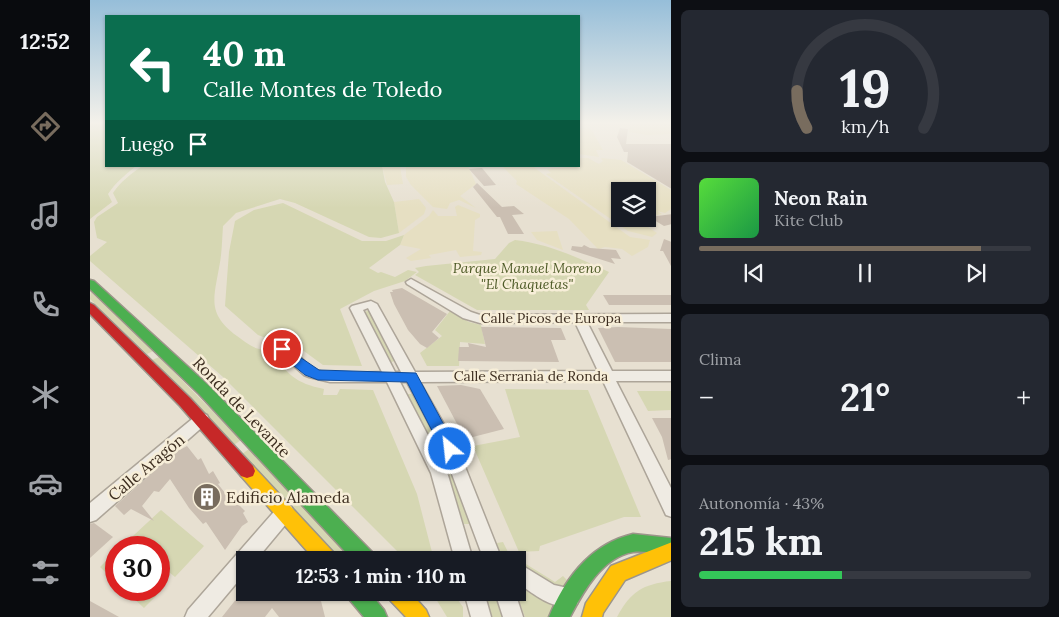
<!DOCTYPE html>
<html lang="es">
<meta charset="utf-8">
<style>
body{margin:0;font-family:Lora,serif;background:#242831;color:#f1f3f6;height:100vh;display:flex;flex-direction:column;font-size:19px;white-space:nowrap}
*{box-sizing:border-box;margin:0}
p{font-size:16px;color:#9ea1a6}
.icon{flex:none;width:28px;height:28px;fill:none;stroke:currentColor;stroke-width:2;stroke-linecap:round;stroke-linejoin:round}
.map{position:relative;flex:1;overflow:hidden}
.panel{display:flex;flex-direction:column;gap:10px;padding:10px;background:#0d0f14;width:388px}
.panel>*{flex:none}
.hud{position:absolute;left:15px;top:15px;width:475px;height:152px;border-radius:0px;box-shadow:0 1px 4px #0004;background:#0b6e4f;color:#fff;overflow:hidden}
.fabs{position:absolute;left:521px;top:182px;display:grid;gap:10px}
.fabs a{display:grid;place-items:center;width:45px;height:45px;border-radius:0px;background:#171b24;box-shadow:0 1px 4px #0004;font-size:25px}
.speed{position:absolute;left:15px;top:536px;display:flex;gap:10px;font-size:25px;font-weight:700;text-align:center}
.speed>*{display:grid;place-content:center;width:65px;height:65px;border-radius:50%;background:#171b24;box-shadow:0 1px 4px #0004;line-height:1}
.speed .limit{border:8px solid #d22;background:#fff;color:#111}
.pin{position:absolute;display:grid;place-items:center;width:42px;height:42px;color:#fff;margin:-21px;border:2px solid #fff;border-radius:50%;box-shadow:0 1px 5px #0007}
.me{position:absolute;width:55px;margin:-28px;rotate:332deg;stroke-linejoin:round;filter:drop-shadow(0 0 4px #0008)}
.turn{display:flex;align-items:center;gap:18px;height:105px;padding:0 15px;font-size:22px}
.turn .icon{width:65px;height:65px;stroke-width:2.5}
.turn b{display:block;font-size:35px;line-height:42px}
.then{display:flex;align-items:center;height:48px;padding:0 15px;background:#0003;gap:10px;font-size:19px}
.big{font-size:38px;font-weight:800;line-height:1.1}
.panel .widget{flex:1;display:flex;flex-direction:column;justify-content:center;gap:8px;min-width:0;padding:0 18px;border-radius:8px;background:#242831}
.panel .dial{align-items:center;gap:0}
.dial svg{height:130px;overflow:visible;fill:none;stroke:#363941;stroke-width:7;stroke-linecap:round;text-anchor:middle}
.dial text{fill:#f1f3f6;stroke:none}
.song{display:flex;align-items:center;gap:15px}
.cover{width:60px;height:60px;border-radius:8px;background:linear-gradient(135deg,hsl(110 70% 55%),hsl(140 70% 35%))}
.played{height:5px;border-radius:2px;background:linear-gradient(90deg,#786c5e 85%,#363941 85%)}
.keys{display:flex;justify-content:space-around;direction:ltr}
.heat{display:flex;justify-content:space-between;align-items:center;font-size:28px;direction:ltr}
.charge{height:8px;border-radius:4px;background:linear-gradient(90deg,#34c759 43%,#363941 0)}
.trip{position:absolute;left:146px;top:551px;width:290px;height:50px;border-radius:0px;background:#171b24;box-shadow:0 1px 4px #0004;font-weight:800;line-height:50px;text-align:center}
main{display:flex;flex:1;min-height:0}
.menu{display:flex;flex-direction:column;width:90px;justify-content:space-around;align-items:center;background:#090b0e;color:#9ea1a6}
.menu .icon{width:35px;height:35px}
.menu .on{color:#786c5e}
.menu b{font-size:22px;color:#f1f3f6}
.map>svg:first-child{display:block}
.farmland{fill:#e6dfc2}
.green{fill:#d6d7b3}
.building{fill:#cbbfb2}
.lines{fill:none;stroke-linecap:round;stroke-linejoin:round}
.street-casing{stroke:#ada599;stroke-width:3}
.fast-casing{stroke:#9c958a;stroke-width:3}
.slow-casing{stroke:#9c958a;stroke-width:3}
.jam-casing{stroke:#9c958a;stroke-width:3}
.street{fill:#efebe3;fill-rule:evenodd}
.fast{fill:#4caf50;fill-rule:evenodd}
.slow{fill:#ffc107;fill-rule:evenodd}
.jam{fill:#c62828;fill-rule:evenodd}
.route{fill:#1a73e8;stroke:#114b97}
.labels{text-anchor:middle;stroke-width:5;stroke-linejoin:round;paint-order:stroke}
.park-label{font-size:14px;font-style:italic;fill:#4d5a26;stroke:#f7eed8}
.street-label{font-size:14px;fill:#3d2e20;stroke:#f7eed8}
.near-street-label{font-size:16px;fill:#3d2e20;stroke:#f7eed8}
.near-poi-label{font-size:16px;fill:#3d2e20;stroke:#f7eed8;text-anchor:start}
</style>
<main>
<nav class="menu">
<b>12:52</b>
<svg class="icon on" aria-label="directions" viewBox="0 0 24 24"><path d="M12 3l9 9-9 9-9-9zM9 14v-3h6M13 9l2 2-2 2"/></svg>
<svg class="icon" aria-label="music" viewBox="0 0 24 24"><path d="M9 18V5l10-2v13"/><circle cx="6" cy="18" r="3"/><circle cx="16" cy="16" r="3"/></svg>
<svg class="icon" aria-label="phone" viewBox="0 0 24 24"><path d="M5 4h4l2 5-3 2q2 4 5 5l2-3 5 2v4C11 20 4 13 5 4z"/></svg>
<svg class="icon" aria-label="climate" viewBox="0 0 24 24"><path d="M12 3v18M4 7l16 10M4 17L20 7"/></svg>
<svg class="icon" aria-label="car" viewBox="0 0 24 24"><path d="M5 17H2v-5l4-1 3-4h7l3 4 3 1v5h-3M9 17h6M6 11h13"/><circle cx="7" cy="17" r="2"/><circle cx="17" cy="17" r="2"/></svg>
<svg class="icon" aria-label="filters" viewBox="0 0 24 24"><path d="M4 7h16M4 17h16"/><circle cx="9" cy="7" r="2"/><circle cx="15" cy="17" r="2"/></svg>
</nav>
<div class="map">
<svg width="582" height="617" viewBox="0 0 582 617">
<rect width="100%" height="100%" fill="#e7e0d1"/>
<g class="farmland">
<polygon points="542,122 581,122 581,134 557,135 539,132"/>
<polygon points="489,128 501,129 513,150 506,150 509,157 489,154"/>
<polygon points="489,158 498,158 509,164 513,161 511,158 531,160 581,190 581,209 575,213 567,211 572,214 567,215 558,211 558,191 530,191 530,219 557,219 549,221 567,233 562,237 538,231 456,174 461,173 457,169 489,166"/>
<polygon points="292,166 310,166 313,184 297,185"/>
<polygon points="316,166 378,166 386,184 370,196 386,208 369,200 360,203 357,209 343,207 321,185 316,177"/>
<polygon points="412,166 442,166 540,237 560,240 558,247 542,256 532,249 515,247 508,249 479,219 426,184 427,181"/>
<polygon points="329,199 336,208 334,214 309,233 304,202"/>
<polygon points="368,205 390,214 390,217 385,220 383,251 392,252 391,255 370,257 366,250 339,255 341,258 321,261 316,258 331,249 310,245 314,235 339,216 343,210 348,216 367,216 365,207"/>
<polygon points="467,231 473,250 447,240 441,232"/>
</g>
<g class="green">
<path d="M0,122H16V166H46C35,175 26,182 18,194L22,202L0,219Z"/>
<path d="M52,166H292L295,182L304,202L309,233L291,238L279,237L205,203L190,199L146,213L133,226C132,240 132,254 129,268C123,301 118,314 147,336C161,346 163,349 181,351C198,375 205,383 234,389L233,395H247L250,389L283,390L327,494L344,560H316L133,377L0,261V256L17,242L7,238L4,222L7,217L28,203L23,193C31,181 40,175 52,166Z"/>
<polygon points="193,203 272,241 296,241 314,235 310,245 279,268 288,273 291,272 305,277 318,270 327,272 315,281 284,291 250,309 272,366 233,365 196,338 189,343 168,335 135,306 139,252 145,221 164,210"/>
<path d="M425,240C459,244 489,258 519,272L496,305L499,310H387L325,275L329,272L325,268L336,266L405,259L419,243Z"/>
<polygon points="1,292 63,351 57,354 0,299"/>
<polygon points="279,310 305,361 301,362 275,312"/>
<polygon points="360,311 379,322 391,325 395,344 370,342 369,366 337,366 330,353 352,336 345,330"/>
<polygon points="69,357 151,440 144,445 62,360"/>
<polygon points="415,389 498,390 551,517 534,517 450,546 449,551 429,552 383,446 430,437"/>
<polygon points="547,391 581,391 581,410 558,411"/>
<polygon points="317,394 323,394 367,483 381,524 374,524 360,482"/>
<polygon points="159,449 262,560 248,560 152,454"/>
<polygon points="71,510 114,546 85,577 74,568 69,573 69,548 30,548"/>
<polygon points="413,542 418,552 423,556 465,582 473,576 478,581 475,585 468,587 428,563 428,560 419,559 408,550 407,543"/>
<polygon points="26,551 26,582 10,567"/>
<polygon points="428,579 464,604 458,617 435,617 426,593 428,592"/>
<path d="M581,581V617H527C540,592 553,584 581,581Z"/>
<polygon points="69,583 74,588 54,608 35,590 69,590"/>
<polygon points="355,592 363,593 373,607 373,617 357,617 346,599"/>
<polygon points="394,593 406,593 413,617 401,617"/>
</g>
<g class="building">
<polygon points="530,128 538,129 536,144 582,144 582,189 537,162 538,152 534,152 527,137"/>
<polygon points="392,168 406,185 394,186 379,169"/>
<polygon points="387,183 412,207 424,206 434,214 422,215 434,234 418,234 410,217 407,217 383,187"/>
<polygon points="582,214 582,224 574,226 559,217"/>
<polygon points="574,239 582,242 582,268 573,251 570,251"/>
<polygon points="494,245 500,248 526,250 531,259 521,258 525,264 481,250 482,246 492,247"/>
<polygon points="312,288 357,314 342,332 349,338 337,348 330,344 318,330 304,304 300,292 303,292 302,290"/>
<polygon points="513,295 582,295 582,305 519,305"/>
<polygon points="391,327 471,328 476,340 461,340 469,362 368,361 369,347 379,347 378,343 396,347"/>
<polygon points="528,327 582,329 582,362 525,362 508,328"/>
<polygon points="371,385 390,389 414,429 375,439 347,386"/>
<polygon points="562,418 582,418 582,459 578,460 572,437"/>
<polygon points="97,446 108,460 111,458 119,474 123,471 130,483 128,484 142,502 145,501 155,511 153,513 158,522 152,526 135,550 116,522 113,524 99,508 80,479 69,492 64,491 52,506 64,521 41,509 34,515 25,506 86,452"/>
<polygon points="4,523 23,537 0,558 0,524"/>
<polygon points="223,592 231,601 235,617 189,617 182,608 175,617 132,617 151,593"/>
<polygon points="0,601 29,617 0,617"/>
</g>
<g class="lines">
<defs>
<g id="street">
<path d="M321,279L381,312L390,315L582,314V322H497L522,371H582V381H526L582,490V517L576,515L513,381L330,382L368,449L412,560H394L353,450L317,382H310L357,472L383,560H365L341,473L297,382H240L219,377L214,375L188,352L186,349L188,346C201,342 212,361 222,368C238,377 274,372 292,372L260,308L262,306L281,301L287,304L325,372L508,371L485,322L390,323L373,318L317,284L316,282ZM278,308L311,372H305L273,310Z"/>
<polygon points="112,413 117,415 119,419 117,423 6,520 0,522 0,503 107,415"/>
<polygon points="195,504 201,506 204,512 201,518 166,560 155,560 155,573 118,617 95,617 98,610 189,506"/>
<path d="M428,563L464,585L487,590L490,597L487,604C465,613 444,594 428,583Z"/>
<polygon points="374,592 394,592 401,617 381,617"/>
<polygon points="405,592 425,592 433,617 413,617"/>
</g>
<g id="fast">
<polygon points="0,280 4,281 119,386 283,553 285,560 263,560 109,394 0,289"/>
<path d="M543,534L582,538V556C569,555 555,550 543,552C512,557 493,592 480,617H459C475,578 501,544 543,534Z"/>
<polygon points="257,592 279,592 294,610 297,617 274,617 259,599"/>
</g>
<g id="slow">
<polygon points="157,464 163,466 244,553 246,560 225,560 151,476 149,471 151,466"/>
<polygon points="582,542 582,560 535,580 513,613 512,617 492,617 496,603 521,566"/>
<polygon points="297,592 320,592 336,610 339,617 316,617 299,599"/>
</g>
<polygon id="jam" points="0,303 4,305 100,398 163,466 165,471 163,476 157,478 151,476 90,406 0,314"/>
</defs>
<use href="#street" class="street-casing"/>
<use href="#fast" class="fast-casing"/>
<use href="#slow" class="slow-casing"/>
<use href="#jam" class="jam-casing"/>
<use href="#street" class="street"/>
<use href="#fast" class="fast"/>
<use href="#slow" class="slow"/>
<use href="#jam" class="jam"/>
</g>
<linearGradient id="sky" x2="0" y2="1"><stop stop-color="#96bed9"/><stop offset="0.59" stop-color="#f4f1ea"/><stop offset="1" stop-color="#f4f1ea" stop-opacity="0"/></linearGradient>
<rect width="582" height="208" fill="url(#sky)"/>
<polygon class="route" points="192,345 229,370 326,373 367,449 365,454 360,456 354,454 317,382 228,380 215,375 187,352 185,349 187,346"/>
<defs>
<symbol id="building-disc" viewBox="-11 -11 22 22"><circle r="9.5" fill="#786c5e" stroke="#f7eed8"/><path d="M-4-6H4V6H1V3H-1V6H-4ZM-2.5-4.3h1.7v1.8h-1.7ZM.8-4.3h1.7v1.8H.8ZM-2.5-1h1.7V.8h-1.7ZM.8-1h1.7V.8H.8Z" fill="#fff"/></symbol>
</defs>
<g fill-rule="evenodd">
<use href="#building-disc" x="101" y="481" width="32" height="32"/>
</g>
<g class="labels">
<g class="park-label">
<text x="437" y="273">Parque Manuel Moreno<tspan x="437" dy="16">"El Chaquetas"</tspan></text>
</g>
<g class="street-label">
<text x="461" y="323">Calle Picos de Europa</text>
<text x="441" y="381">Calle Serrania de Ronda</text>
</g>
<g class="near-street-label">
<text transform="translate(152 407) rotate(46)" y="6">Ronda de Levante</text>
<text transform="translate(56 467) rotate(-40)" y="6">Calle Aragón</text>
</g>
<g class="near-poi-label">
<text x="136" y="503">Edificio Alameda</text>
</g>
</g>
</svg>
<div class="fabs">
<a><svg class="icon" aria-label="layers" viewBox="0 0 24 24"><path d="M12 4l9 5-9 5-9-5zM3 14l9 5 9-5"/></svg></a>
</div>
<div class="speed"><div class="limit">30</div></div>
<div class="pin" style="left:192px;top:349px;background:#d93025"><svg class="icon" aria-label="arrive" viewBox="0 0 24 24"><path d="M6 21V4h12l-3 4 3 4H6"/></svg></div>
<svg class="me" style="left:360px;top:449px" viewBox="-20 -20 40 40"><circle r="17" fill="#1a73e8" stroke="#fff" stroke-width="3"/><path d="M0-11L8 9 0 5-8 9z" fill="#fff"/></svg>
<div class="trip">12:53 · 1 min · 110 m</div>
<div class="hud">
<div class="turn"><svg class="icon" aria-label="left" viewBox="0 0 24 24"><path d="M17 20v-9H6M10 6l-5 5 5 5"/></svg><div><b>40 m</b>Calle Montes de Toledo</div></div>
<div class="then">Luego<svg class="icon" aria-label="arrive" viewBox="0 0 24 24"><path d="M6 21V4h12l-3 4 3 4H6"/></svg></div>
</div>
</div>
<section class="panel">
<div class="widget dial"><svg viewBox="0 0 100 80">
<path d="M14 69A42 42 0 1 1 86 69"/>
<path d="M14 69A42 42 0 0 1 8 46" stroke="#786c5e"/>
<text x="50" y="56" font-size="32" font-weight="700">19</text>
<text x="50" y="72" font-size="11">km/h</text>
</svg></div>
<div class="widget">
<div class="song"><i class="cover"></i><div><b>Neon Rain</b><p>Kite Club</p></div></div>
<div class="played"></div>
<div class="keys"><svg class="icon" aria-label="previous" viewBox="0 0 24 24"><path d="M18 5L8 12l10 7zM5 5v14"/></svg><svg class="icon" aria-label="pause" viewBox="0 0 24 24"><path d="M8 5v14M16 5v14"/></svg><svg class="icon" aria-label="next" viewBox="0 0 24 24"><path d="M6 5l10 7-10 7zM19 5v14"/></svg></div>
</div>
<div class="widget"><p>Clima</p>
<div class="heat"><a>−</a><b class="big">21°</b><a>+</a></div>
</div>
<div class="widget"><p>Autonomía · 43%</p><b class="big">215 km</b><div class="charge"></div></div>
</section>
</main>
